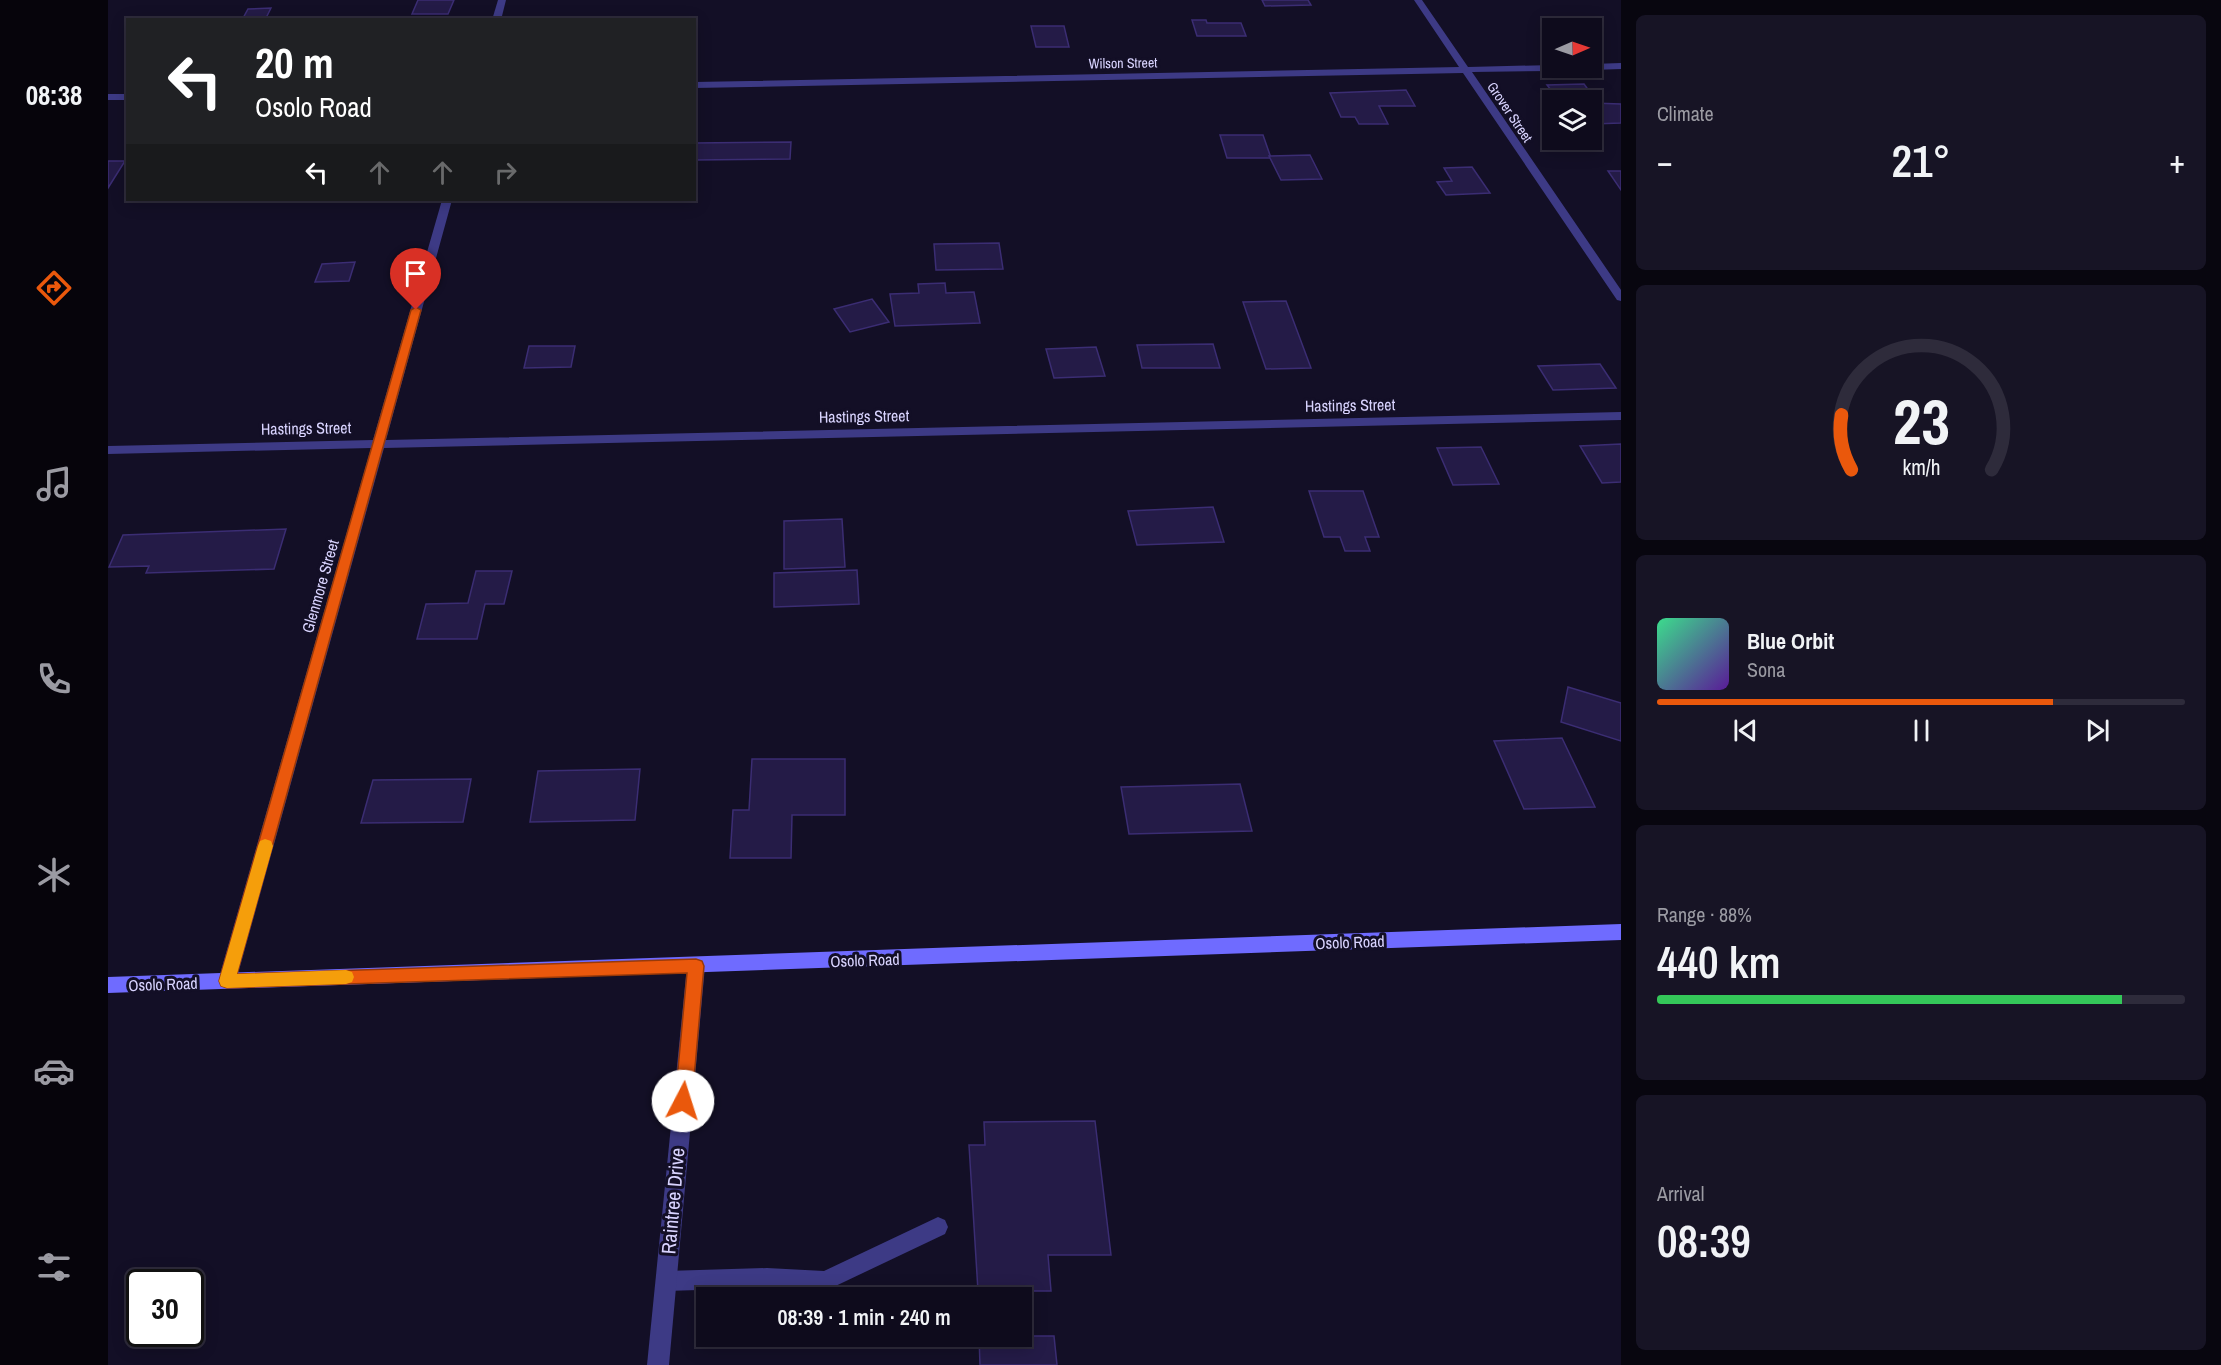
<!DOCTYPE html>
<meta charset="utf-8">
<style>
body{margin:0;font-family:"Archivo Narrow",sans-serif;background:#171425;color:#f1f3f6;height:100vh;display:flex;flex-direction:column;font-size:22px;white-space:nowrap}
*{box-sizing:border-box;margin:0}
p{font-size:20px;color:#9b9ba3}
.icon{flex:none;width:33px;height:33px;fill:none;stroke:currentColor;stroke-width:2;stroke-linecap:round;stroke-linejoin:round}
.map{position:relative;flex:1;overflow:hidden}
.details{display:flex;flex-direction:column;gap:15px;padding:15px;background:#08060f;width:600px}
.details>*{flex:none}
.guide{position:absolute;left:18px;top:18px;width:570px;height:183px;border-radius:0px;box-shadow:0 3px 15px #0003,0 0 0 2px #2e2b3b;background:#202124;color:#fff;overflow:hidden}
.needle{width:39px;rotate:88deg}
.tools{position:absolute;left:1434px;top:18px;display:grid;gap:12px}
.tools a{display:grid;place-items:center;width:60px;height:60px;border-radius:0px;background:#0e0b1c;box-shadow:0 3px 15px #0003,0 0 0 2px #2e2b3b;font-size:30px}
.speed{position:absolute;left:18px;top:1269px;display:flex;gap:12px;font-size:30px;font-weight:700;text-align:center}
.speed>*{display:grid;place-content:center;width:78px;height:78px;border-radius:50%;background:#0e0b1c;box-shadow:0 3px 15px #0003,0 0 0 2px #2e2b3b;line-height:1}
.speed .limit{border:3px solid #111;border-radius:9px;background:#fff;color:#111}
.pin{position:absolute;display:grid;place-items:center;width:51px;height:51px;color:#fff;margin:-62px -26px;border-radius:50% 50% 50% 0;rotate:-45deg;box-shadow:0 0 6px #0007}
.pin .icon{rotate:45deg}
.me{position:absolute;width:66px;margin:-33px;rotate:5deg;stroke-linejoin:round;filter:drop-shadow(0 0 4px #0008)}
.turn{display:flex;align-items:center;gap:21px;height:126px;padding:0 30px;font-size:27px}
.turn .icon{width:78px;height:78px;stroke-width:2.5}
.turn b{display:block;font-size:42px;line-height:51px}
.lanes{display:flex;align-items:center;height:57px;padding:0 30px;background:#0003;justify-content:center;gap:30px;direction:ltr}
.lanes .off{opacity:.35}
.big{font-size:45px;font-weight:600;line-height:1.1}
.details .card{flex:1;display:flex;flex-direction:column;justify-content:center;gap:9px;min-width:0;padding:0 21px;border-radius:9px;background:#171425}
.details .dial{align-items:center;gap:0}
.dial svg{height:156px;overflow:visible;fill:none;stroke:#2e2b3b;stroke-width:7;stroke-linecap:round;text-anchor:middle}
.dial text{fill:#f1f3f6;stroke:none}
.song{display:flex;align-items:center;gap:18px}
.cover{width:72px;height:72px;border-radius:9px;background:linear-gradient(135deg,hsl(150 70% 55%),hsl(270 70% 35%))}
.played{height:6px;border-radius:3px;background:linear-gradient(90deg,#ea580c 75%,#2e2b3b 75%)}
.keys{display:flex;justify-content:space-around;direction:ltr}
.heat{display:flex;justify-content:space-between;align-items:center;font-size:33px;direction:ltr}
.charge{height:9px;border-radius:4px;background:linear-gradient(90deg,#34c759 88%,#2e2b3b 0)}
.trip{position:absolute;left:588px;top:1287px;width:336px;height:60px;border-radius:0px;background:#0e0b1c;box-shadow:0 3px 15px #0003,0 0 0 2px #2e2b3b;font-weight:600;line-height:60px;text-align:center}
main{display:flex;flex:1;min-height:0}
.tab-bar{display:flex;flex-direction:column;width:108px;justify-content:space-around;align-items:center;background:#06040b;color:#9b9ba3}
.tab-bar .icon{width:42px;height:42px}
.tab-bar .current{color:#ea580c}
.tab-bar b{font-size:27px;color:#f1f3f6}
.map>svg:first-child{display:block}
.building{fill:#241b47;stroke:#3b2d73;stroke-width:1.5}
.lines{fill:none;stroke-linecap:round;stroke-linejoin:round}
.lane{fill:#3d3a85;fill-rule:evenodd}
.street{fill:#3d3a85;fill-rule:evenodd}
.secondary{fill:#6f6bff;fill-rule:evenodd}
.route{fill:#ea580c;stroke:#983908;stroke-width:1.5}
.slow{fill:#f59e0b}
.labels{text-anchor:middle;stroke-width:6;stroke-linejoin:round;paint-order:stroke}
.far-street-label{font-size:14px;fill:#d9d4ff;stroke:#130f26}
.street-label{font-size:16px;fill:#d9d4ff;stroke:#130f26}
.near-street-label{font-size:20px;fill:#d9d4ff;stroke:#130f26}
</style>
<main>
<nav class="tab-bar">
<b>08:38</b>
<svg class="icon current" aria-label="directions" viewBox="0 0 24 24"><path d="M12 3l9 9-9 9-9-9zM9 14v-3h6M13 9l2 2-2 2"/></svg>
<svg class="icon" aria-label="music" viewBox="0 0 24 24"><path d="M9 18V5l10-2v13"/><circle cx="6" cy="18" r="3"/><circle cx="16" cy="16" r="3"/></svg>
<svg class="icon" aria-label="phone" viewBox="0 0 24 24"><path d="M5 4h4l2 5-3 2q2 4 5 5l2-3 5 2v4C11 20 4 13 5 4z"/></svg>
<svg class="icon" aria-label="climate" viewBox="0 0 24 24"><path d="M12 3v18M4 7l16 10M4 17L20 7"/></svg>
<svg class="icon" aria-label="car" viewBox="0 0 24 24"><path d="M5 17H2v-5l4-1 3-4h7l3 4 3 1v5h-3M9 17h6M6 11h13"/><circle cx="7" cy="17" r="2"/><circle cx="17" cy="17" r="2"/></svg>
<svg class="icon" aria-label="filters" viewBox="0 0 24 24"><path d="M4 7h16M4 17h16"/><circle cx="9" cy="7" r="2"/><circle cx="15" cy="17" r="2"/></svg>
</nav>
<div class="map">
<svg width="1513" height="1365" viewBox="0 0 1513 1365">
<rect width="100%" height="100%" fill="#130f26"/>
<g class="building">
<polygon points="310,0 346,0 340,14 304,14"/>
<polygon points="1154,0 1200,0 1203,5 1157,6"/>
<polygon points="163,8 157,20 134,20 140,9"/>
<polygon points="1084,20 1098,20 1099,23 1133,23 1138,36 1089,36"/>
<polygon points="923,26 956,26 961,47 928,47"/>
<polygon points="1476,84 1489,102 1451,100 1439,85"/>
<polygon points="1298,90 1307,106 1271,106 1280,124 1251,124 1247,117 1233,117 1222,93"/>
<polygon points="1484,103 1513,104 1513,123 1485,124"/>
<polygon points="1112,135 1155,135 1163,158 1119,158"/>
<polygon points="683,142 682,159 586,160 586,143"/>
<polygon points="1202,155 1214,179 1173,180 1161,156"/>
<polygon points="0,161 17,161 0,188"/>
<polygon points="1364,167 1382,193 1338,195 1329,182 1344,181 1336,168"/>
<polygon points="1500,171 1513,171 1513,190"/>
<polygon points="891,243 895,269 828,270 826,244"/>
<polygon points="247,262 241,281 207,282 214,264"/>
<polygon points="837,283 838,293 866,292 872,323 787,326 782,294 811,293 810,284"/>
<polygon points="764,299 781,322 742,332 726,309"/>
<polygon points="1178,301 1203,368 1158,369 1135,302"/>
<polygon points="1105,344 1112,368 1034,368 1029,345"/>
<polygon points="421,346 467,346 463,367 416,368"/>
<polygon points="988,347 997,376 946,378 938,349"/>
<polygon points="1492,364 1508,388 1445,390 1430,366"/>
<polygon points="1513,444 1513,482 1494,483 1472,446"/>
<polygon points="1373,447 1391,484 1345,485 1329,448"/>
<polygon points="1201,491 1255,491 1271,537 1257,537 1262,551 1237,551 1232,537 1216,537"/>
<polygon points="1105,507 1116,542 1029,545 1020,511"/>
<polygon points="734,519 737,567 676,569 676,521"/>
<polygon points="178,529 166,569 38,573 41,566 1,567 15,535"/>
<polygon points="749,570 751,604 666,607 666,573"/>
<polygon points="368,571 404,571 396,604 377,604 369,639 309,639 318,604 360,603"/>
<polygon points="1460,687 1513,703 1513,741 1453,722"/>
<polygon points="1454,738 1487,807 1416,809 1386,741"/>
<polygon points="644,759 737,759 737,815 684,815 683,858 622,858 625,810 641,810"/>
<polygon points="532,769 527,820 422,822 430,771"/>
<polygon points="363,779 355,822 253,823 265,780"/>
<polygon points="1132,784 1144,831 1021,834 1013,787"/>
<polygon points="987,1121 1003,1255 940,1255 943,1291 870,1291 861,1145 877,1145 876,1122"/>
<polygon points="871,1336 946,1336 949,1365 872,1365"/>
</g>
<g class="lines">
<polygon class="lane" points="830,1217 837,1220 840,1227 837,1234 717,1291 659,1288 558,1291 551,1288 548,1281 551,1274 558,1271 659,1268 716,1271"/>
<g class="street">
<polygon points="390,0 398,0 393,20 384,20"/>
<polygon points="1306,0 1314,0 1360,67 1444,65 1444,68 1450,68 1445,71 1364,72 1513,290 1513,301 1509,300 1355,73 586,88 586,82 1351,67"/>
<polygon points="1513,63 1513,69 1484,70 1480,68 1484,68 1484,64"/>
<rect x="0" y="94" width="20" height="6"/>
<polygon points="334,200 344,200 278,440 1513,412 1513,420 276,448 128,981 125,987 119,989 113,987 110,981 263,448 0,454 0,446 265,440"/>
<polygon points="588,958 594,960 597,966 561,1365 539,1365 579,966 582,960"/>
</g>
<polygon class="secondary" points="1513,924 1513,940 0,993 0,977"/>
</g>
<polygon class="route" points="308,307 313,310 129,974 588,959 594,961 596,966 584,1101 581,1106 575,1109 569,1106 567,1101 579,973 119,988 113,986 111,981 303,310"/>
<polygon class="slow" points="157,839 163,841 165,846 129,974 238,970 244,972 246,977 244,982 238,984 119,988 113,986 111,981 150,846 152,841"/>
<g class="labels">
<g class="far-street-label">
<text transform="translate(1015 63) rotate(-1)" y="5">Wilson Street</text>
<text transform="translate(1402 112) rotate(56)" y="5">Grover Street</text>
</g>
<g class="street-label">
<text transform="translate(1242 405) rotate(-1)" y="6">Hastings Street</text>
<text transform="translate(756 416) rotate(-1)" y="6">Hastings Street</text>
<text transform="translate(198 428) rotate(-1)" y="6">Hastings Street</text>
<text transform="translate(212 586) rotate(-74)" y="6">Glenmore Street</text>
<text transform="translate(1242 942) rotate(-2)" y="6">Osolo Road</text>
<text transform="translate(757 960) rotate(-2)" y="6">Osolo Road</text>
<text transform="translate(55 984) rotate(-2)" y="6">Osolo Road</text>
</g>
<g class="near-street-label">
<text transform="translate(565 1201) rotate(-85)" y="7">Raintree Drive</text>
</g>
</g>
</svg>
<div class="tools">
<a><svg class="needle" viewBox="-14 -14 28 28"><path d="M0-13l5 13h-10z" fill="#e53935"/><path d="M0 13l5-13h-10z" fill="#9b9ba3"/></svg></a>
<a><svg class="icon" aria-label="layers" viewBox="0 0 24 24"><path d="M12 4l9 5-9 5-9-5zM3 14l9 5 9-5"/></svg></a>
</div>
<div class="speed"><div class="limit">30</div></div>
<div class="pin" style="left:308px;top:310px;background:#d93025"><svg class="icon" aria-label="arrive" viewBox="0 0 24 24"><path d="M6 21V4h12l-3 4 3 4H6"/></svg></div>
<svg class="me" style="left:575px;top:1101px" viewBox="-20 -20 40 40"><circle r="19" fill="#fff"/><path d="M0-13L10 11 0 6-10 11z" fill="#ea580c"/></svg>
<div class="trip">08:39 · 1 min · 240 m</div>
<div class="guide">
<div class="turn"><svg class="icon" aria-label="left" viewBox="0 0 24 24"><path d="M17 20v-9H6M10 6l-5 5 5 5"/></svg><div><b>20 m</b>Osolo Road</div></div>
<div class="lanes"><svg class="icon" aria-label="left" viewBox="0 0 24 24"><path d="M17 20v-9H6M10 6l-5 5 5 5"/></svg><svg class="icon off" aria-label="ahead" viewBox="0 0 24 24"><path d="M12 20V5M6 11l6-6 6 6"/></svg><svg class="icon off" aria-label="ahead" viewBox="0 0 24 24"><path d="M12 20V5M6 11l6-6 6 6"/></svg><svg class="icon off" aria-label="right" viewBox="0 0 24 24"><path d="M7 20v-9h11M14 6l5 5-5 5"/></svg></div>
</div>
</div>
<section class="details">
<div class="card"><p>Climate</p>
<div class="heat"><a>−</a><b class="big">21°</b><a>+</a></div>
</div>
<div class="card dial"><svg viewBox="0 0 100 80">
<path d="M14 69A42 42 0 1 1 86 69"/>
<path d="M14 69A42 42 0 0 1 9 41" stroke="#ea580c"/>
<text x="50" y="56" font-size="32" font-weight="700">23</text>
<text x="50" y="72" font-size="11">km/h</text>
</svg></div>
<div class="card">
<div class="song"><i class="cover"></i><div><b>Blue Orbit</b><p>Sona</p></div></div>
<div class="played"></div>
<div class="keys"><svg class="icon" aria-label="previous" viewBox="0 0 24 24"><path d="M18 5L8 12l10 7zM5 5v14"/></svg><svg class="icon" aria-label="pause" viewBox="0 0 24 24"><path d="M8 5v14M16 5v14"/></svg><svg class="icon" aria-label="next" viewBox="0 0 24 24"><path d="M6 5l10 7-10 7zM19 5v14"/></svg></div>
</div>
<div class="card"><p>Range · 88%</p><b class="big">440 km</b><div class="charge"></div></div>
<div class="card"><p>Arrival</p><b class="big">08:39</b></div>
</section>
</main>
